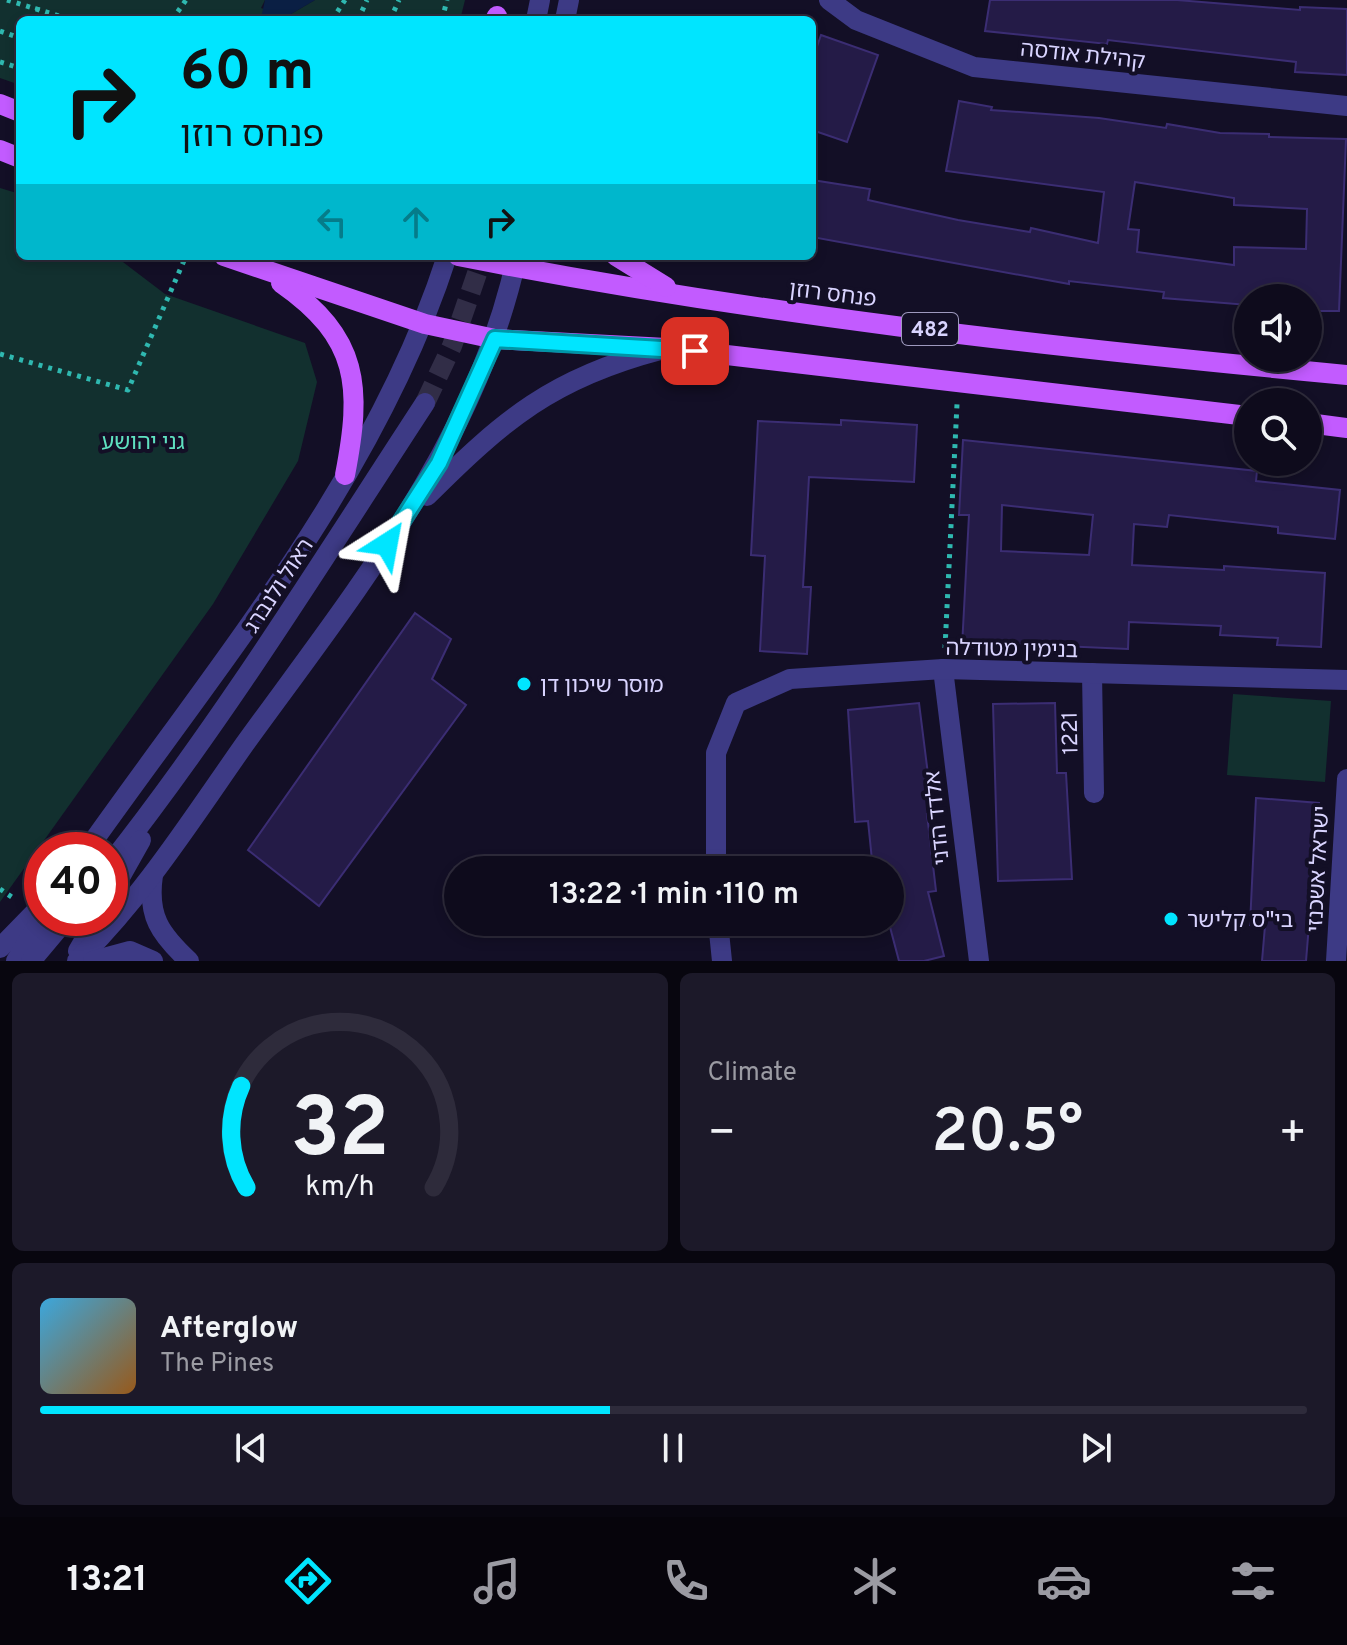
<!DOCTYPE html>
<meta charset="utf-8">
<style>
body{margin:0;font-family:Overpass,"Noto Sans Hebrew",sans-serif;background:#1c1929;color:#f1f3f6;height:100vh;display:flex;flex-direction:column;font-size:30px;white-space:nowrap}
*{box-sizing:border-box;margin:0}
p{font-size:26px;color:#9b9ba3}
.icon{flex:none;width:44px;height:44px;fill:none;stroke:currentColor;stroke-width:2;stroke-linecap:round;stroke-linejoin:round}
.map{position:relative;height:961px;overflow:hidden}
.details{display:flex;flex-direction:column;gap:12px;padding:12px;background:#08060f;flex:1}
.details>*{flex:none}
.banner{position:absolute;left:16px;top:16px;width:800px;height:244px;border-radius:12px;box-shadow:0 4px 12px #0003,0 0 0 2px #2e2b3b;background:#00e5ff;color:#111;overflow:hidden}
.fabs{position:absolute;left:1234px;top:284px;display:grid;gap:16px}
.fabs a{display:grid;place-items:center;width:88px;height:88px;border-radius:50%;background:#0e0b1c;box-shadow:0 4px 12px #0003,0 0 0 2px #2e2b3b;font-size:40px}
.speed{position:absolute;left:24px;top:832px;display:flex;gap:16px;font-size:40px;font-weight:700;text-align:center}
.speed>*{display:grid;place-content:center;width:104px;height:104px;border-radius:50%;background:#0e0b1c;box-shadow:0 4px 12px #0003,0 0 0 2px #2e2b3b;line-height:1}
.speed .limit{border:12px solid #d22;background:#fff;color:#111}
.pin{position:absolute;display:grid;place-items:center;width:68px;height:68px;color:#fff;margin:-34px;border-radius:16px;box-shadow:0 4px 12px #0006}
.me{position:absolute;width:88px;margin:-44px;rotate:34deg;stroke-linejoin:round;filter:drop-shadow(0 0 6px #0008)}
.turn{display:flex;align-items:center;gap:28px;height:168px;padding:0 32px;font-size:36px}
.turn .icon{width:104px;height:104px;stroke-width:2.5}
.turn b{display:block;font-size:56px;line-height:68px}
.lanes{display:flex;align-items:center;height:76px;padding:0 32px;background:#0003;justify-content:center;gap:40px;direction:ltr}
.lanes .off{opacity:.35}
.big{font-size:60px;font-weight:600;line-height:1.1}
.details .tile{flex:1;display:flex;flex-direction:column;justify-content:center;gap:12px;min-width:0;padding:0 28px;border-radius:12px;background:#1c1929}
.details .dial{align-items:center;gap:0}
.dial svg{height:208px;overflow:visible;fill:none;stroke:#2e2b3b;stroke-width:7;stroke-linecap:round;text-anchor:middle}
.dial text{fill:#f1f3f6;stroke:none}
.song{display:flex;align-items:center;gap:24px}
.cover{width:96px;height:96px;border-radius:12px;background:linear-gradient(135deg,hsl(200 70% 55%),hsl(30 70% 35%))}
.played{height:8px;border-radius:4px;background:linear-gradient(90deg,#00e5ff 45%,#2e2b3b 45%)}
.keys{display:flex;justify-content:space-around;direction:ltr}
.heat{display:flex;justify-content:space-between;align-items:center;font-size:44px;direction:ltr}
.details .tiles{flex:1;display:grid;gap:12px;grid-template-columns:1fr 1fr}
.tile:last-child{grid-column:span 2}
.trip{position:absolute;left:444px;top:856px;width:460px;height:80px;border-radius:40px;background:#0e0b1c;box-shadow:0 4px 12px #0003,0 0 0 2px #2e2b3b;font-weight:600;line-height:80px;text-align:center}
.tab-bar{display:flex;height:128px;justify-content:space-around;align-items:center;background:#06040b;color:#9b9ba3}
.tab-bar .icon{width:56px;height:56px}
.tab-bar .active{color:#00e5ff}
.tab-bar b{font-size:36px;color:#f1f3f6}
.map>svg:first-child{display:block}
.green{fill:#12302f}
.water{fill:#0a1f44}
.building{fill:#241b47;stroke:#3b2d73;stroke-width:2;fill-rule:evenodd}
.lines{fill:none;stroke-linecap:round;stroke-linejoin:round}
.minor-tunnel{stroke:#312d47;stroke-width:20;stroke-dasharray:20 10;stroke-linecap:butt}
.path{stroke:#2fb8b0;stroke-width:5;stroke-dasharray:4 6;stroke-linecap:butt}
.minor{stroke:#3d3a85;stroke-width:20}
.major{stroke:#c25bff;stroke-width:20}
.route-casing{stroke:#0095a6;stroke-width:20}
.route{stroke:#00e5ff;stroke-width:14}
.poi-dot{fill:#00e5ff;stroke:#130f26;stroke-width:3}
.labels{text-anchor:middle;stroke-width:8;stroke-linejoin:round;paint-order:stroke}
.shield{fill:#130f26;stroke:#9e99be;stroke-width:2}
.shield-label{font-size:20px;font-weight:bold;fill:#d9d4ff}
.street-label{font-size:22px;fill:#d9d4ff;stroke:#130f26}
.park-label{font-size:22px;fill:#5fe0c0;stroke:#130f26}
.poi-label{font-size:22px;fill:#d9d4ff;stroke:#130f26;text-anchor:start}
</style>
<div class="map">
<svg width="1347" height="961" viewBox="0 0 1347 961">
<rect width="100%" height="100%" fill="#130f26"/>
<g class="green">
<polygon points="0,0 265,0 261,8 286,17 315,0 465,0 460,20 20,20 20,85 0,78"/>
<polygon points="0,188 20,194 20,256 115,256 165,294 305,343 317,382 298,461 213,604 0,902"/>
<polygon points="1233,694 1331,701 1325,782 1227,775"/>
</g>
<polygon class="water" points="265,0 315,0 286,17 261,18"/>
<g class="building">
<polygon points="990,0 1177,0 1300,10 1300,7 1347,9 1347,75 1295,72 1296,62 1108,40 1107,44 985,31"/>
<polygon points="821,35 878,55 847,142 812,130 812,61"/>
<path d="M959,101L992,107L991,110L1099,118L1166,128L1167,124L1220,133L1269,134V137L1346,139L1339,311H1308V298H1248V305L1163,298L1164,292L1069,281V284L812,237V180L870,189L868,200L958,220L1030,232L1031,228L1098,243L1104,192L946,171ZM1135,182L1234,198V205L1307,209L1306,249L1234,247V265L1137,252L1139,230L1128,229Z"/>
<polygon points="841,420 917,425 914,482 809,477 803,587 811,587 807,654 760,651 765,556 751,555 758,421 841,425"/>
<path d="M963,440L1257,471L1256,481L1340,490L1335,539L1278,533V527L1169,515L1167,527L1134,524L1132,565L1224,570V566L1325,573L1321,647L1277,645L1278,638L1220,635L1221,626L1129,622L1128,649L996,643V648L962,647L969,515H959ZM1002,505L1093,515L1089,555L1001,551Z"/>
<polygon points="415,613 451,639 432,679 466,705 319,906 248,850"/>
<polygon points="919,703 933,814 927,814 936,891 928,892 944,956 924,961 899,961 890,927 890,870 873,870 868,821 855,822 848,710"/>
<polygon points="1055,703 1057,773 1066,773 1072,879 998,881 993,704"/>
<polygon points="1256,798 1319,803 1306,961 1262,961 1265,926 1250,925"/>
</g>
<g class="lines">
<polyline class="minor-tunnel" points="425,403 452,346 483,256"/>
<g class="path">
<polyline points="7,0 72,20"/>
<polyline points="34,20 38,7"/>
<polyline points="172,20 186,0"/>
<polyline points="332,20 345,0"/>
<polyline points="358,20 367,0"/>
<polyline points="390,20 399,0"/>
<polyline points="442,20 447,0"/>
<polyline points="0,31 20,38"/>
<polyline points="0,62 20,68"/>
<polyline points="0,354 128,390 186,256"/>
<polyline points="945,648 957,404"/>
<polyline points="0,889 16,900"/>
</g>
<g class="minor">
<polyline points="829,0 856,20 974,67 1347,106"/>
<polyline points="536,20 540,0"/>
<polyline points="565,20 569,0"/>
<path d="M427,496C504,419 553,378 660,350"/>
<polyline points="943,669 979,961"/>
<polyline points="1092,673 1094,793"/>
<path d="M87,850C219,663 376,477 447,256"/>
<path d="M110,864C225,718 323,559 425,403"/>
<polyline points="716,870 716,753 736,703 790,679 943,669 1347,680"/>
<path d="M153,875C147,916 160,934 189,961"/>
<polyline points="110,895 141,840"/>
<polyline points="718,922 722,961"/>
<polyline points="0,948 42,905"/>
<polyline points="78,951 97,918"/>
<polyline points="16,961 42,918"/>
<polyline points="31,961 67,918"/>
<path d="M77,961C142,898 192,819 244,745C354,593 477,443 517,256"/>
<polyline points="93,961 130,951 153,961"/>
<polyline points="1336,961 1347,779"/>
</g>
<g class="major">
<polyline points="495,20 497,16"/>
<polyline points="0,104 20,112"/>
<polyline points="0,150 20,158"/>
<polyline points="224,256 425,324 495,339 667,348 1248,416"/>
<path d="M458,256C752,314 1049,347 1347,375"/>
<polyline points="616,256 666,287"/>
<path d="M281,283C360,338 362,387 345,475"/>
<polyline points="1308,423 1347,428"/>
</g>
</g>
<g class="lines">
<defs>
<polyline id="route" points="387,544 439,463 495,339 695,351"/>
</defs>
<use href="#route" class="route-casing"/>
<use href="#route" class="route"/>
</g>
<g class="poi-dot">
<circle cx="524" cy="684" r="8"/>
<circle cx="1171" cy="919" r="8"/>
</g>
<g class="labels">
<rect class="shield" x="902" y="313" width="56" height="32" rx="6"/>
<g class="shield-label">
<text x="930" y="336">482</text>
</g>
<g class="street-label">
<text transform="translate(1083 54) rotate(6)" y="8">קהילת אודסה</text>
<text transform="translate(833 293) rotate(7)" y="8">פנחס רוזן</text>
<text transform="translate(278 585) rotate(-57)" y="8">ראול ולנברג</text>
<text transform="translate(1012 648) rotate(1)" y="8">בנימין מטודלה</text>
<text transform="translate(1069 733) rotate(-91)" y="8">1221</text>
<text transform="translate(936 818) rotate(-96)" y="8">אלדד הדני</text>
<text transform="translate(1317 869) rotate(-87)" y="8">ישראל אשכנזי</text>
</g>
<g class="park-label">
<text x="143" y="449">גני יהושע</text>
</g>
<g class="poi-label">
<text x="540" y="692">מוסך שיכון דן</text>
<text x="1187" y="927">בי"ס קלישר</text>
</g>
</g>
</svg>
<div class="fabs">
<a><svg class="icon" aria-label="sound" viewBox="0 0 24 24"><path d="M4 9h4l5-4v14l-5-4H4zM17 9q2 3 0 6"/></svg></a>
<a><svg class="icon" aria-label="search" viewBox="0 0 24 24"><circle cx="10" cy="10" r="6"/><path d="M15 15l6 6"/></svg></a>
</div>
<div class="speed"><div class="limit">40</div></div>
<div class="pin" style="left:695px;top:351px;background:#d93025"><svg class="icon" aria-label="arrive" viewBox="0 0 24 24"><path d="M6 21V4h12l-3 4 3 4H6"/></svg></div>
<svg class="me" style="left:387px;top:544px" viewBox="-20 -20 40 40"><path d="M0-17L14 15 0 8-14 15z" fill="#00e5ff" stroke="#fff" stroke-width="4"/></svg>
<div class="trip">13:22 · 1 min · 110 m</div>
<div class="banner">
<div class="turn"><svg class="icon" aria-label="right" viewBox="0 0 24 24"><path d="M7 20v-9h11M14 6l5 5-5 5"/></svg><div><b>60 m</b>פנחס רוזן</div></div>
<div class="lanes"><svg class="icon off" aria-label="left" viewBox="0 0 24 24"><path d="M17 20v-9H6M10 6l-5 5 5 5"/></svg><svg class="icon off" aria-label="ahead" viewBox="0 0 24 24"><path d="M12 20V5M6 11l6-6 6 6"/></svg><svg class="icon" aria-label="right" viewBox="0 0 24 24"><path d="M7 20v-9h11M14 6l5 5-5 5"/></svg></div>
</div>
</div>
<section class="details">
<div class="tiles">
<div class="tile dial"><svg viewBox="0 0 100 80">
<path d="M14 69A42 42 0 1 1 86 69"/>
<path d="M14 69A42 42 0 0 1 12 30" stroke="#00e5ff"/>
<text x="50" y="56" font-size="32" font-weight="700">32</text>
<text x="50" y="72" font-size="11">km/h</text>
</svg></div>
<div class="tile"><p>Climate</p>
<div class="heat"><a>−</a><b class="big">20.5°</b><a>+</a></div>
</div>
<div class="tile">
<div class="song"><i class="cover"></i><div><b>Afterglow</b><p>The Pines</p></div></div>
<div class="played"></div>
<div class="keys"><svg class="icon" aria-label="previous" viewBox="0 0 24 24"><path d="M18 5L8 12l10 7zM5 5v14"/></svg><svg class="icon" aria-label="pause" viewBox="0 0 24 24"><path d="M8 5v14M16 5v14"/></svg><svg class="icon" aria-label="next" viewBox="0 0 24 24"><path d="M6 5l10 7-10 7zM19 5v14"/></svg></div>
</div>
</div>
</section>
<nav class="tab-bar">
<b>13:21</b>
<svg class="icon active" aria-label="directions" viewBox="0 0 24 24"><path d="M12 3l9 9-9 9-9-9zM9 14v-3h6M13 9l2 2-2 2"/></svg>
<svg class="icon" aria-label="music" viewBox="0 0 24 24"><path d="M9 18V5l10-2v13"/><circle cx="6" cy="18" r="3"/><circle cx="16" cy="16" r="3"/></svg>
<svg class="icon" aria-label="phone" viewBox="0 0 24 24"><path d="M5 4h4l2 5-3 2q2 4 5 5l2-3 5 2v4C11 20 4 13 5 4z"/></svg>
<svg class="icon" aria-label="climate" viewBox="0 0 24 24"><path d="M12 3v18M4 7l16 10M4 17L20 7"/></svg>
<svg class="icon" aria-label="car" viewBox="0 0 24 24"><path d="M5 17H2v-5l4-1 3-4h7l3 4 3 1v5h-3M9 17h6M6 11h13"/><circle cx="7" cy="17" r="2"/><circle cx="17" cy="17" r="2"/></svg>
<svg class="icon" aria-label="filters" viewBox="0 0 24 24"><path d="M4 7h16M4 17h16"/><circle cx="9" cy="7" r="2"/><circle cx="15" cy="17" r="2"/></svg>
</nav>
